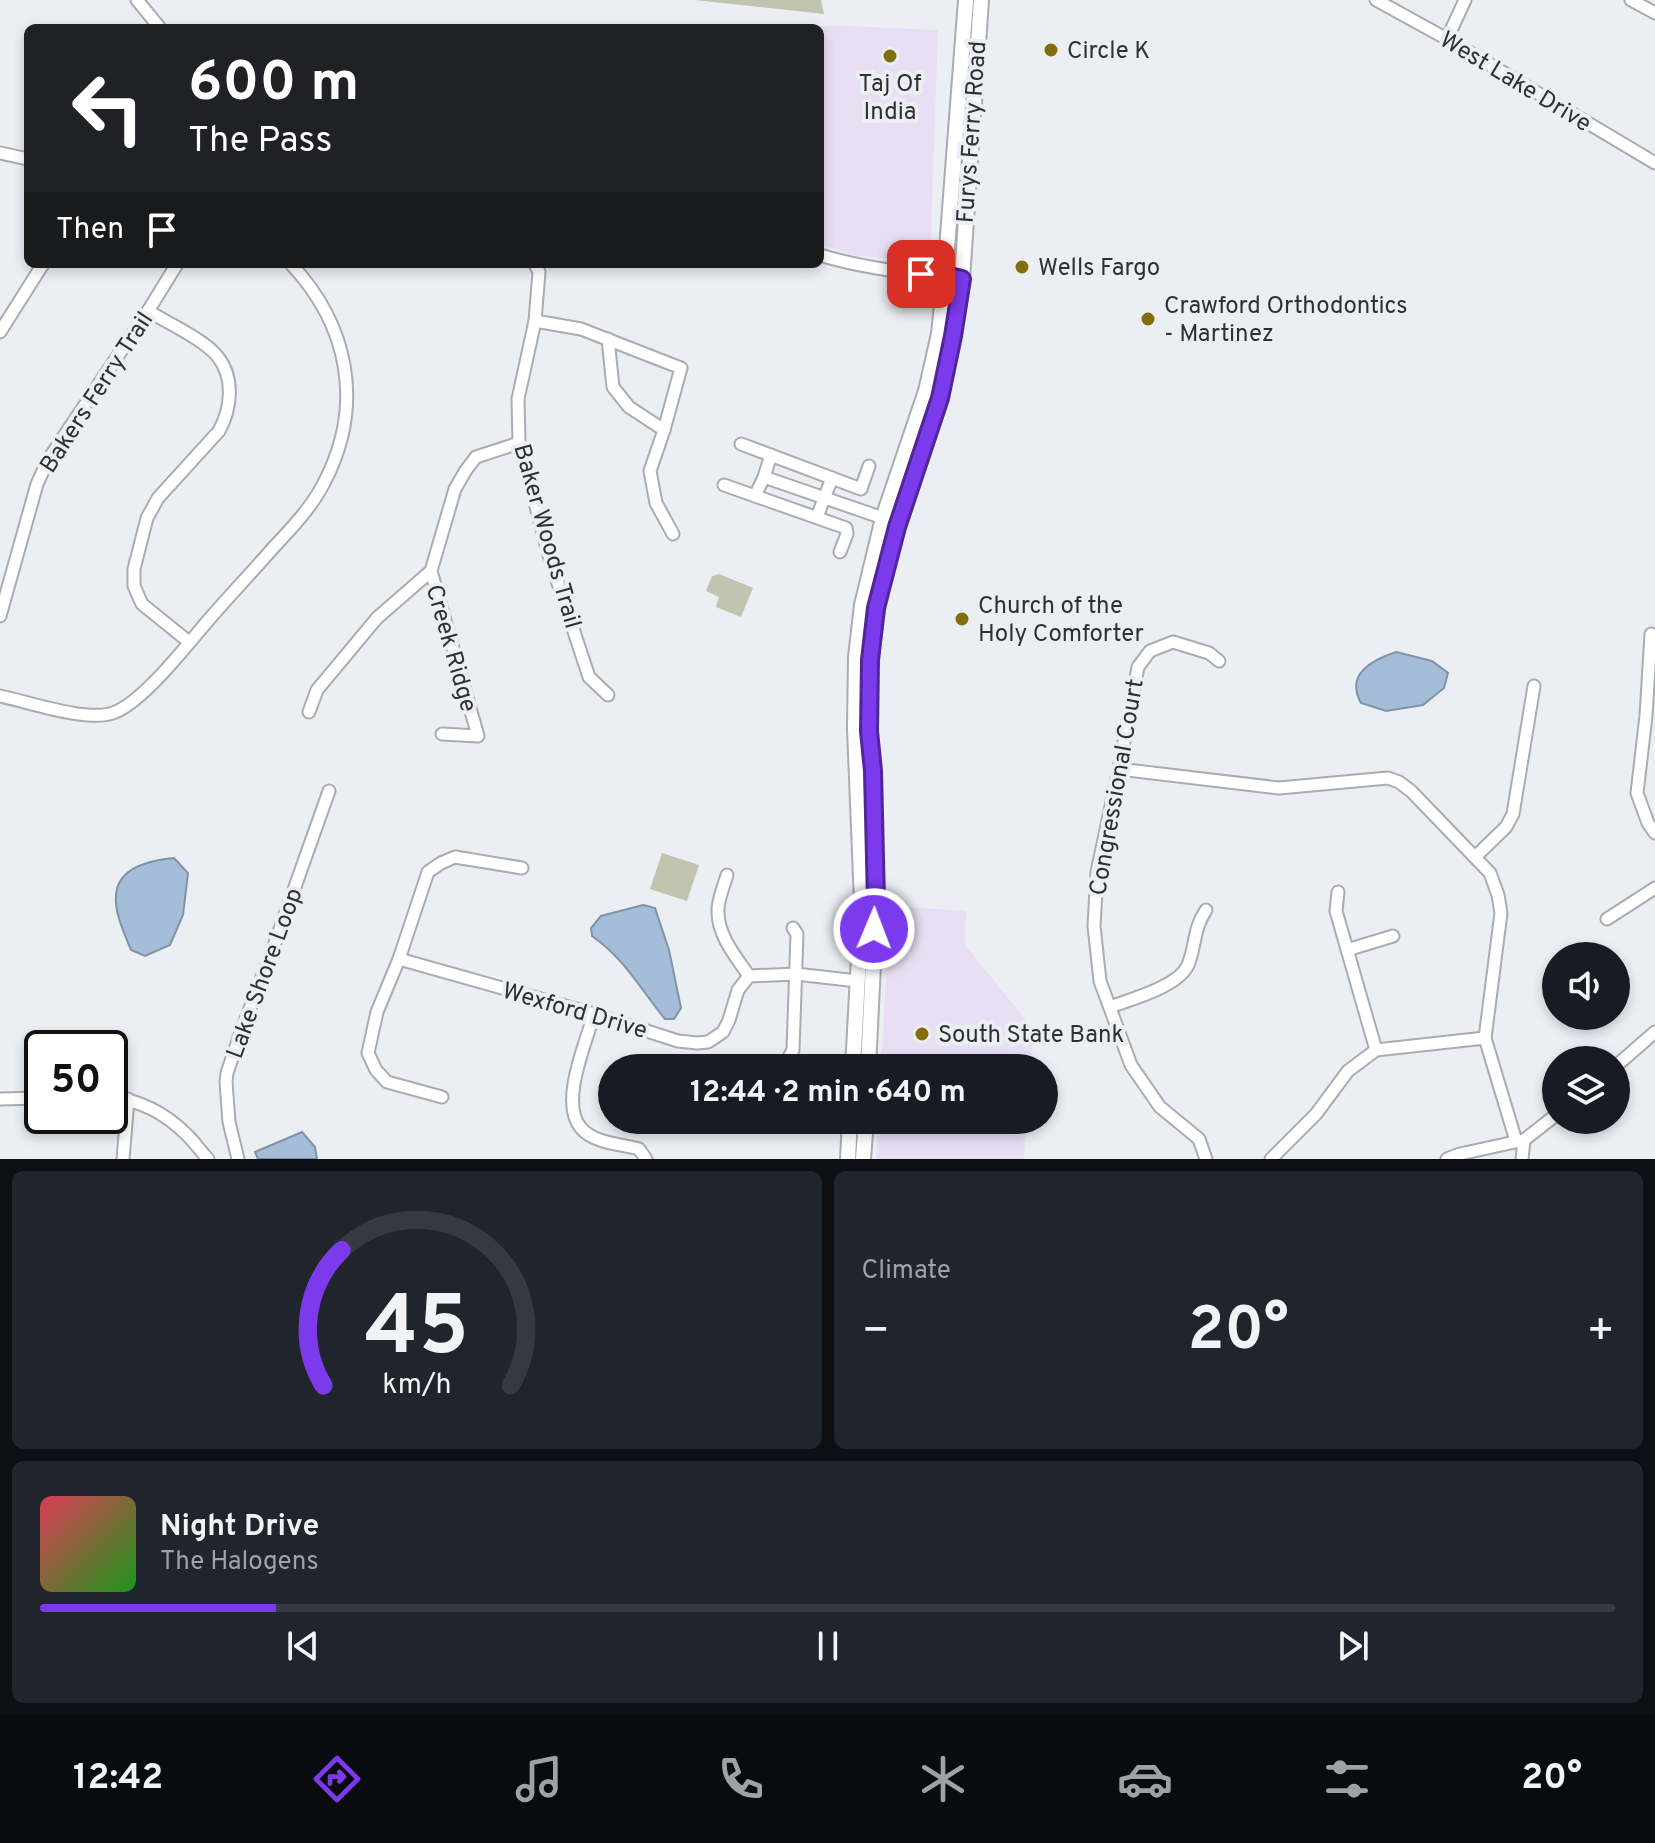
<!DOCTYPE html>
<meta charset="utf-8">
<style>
body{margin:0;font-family:Overpass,sans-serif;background:#20242c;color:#f1f3f6;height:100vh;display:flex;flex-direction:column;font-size:30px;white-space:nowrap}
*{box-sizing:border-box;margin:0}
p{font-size:26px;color:#9ea1a6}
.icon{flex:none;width:44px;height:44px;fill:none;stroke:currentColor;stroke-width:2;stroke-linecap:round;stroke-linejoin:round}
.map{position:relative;height:1159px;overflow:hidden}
.sheet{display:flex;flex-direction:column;gap:12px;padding:12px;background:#0d0f14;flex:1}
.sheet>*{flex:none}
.guide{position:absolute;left:24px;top:24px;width:800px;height:244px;border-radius:12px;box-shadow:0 4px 12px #0003;background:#202124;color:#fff;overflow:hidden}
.fabs{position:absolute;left:1542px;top:942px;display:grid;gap:16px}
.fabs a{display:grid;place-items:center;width:88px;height:88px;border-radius:50%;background:#171b24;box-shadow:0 4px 12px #0003;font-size:40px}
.speed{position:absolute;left:24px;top:1030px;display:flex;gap:16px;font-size:40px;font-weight:700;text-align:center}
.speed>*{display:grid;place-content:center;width:104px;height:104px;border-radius:50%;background:#171b24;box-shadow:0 4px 12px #0003;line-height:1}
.speed .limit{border:4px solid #111;border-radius:12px;background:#fff;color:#111}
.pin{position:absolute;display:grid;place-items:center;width:68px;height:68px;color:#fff;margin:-34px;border-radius:16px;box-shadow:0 4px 12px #0006}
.me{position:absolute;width:88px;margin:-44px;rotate:1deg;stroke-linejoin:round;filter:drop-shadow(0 0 6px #0008)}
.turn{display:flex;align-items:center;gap:28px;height:168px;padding:0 32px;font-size:36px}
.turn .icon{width:104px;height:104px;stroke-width:2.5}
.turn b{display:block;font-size:56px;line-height:68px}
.then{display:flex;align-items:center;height:76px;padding:0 32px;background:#0003;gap:16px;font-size:30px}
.big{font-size:60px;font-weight:700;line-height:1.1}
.sheet .widget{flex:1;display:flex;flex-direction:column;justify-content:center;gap:12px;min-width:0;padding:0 28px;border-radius:12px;background:#20242c}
.sheet .dial{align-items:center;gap:0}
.dial svg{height:208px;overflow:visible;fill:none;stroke:#363941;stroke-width:7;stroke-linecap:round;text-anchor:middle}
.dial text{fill:#f1f3f6;stroke:none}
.song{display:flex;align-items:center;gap:24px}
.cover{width:96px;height:96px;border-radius:12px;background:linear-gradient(135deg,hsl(350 70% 55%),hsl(120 70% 35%))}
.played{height:8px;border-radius:4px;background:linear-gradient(90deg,#7c3aed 15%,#363941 15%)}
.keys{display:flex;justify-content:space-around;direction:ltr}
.heat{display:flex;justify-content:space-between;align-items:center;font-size:44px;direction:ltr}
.sheet .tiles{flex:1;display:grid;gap:12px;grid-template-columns:1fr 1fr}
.widget:last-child{grid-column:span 2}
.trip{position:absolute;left:598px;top:1054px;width:460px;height:80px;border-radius:40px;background:#171b24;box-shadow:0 4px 12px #0003;font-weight:700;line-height:80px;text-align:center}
.tabs{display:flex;height:128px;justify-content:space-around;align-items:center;background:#090b0e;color:#9ea1a6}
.tabs .icon{width:56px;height:56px}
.tabs .active{color:#7c3aed}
.tabs b{font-size:36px;color:#f1f3f6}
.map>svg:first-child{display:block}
.commercial{fill:#e9dff4}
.green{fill:#c1c5af}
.water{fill:#a4bdd8;stroke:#8193a6;stroke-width:2}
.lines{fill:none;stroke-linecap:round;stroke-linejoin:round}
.minor-casing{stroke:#a9acb1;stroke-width:15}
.major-casing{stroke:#a9acb1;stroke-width:18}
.minor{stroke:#fff;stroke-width:11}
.major{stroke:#fff;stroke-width:14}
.route-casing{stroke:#51269a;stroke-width:20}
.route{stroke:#7c3aed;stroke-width:14}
.poi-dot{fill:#836e0c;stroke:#ebeef3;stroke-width:3}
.labels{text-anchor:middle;stroke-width:8;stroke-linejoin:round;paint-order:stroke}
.poi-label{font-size:24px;fill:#2f3032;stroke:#ebeef3;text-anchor:start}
.street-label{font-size:24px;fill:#2f3032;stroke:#ebeef3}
</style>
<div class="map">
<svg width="1655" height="1159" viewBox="0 0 1655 1159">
<rect width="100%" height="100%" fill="#ebeef3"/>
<g class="commercial">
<polygon points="771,26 846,26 938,30 930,261 858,256 820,244 820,28 769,28"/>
<polygon points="890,906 966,911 965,945 1034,1030 1030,1068 881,1068"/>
<polygon points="878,1120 1026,1120 1024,1159 876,1159"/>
</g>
<g class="green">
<polygon points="695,0 821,0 824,14"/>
<polygon points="719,574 753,588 741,617 716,607 719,597 706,591 712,576"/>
<polygon points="662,853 699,865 687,901 650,889"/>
</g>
<g class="water">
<path d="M1396,652L1432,661L1448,673L1444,688L1423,705L1386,711L1361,703C1345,674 1372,660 1396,652Z"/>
<path d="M174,858L188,873L183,915L170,945L145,956L131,950C125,935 114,912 116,895C118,867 152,860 174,858Z"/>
<path d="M643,905L655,908L669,950L681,1008L674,1019H665C641,990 625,959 592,936L591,928L601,916Z"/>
<polygon points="302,1132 315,1147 317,1159 258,1159 255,1152"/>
</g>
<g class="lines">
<defs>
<g id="minor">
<polyline points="137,0 160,28"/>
<polyline points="1376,0 1447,39 1655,163"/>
<polyline points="1631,0 1655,13"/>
<polyline points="1447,39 1465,0"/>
<polyline points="0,153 28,159"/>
<path d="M820,255C852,265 885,270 918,274C934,275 947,275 962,279"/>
<polyline points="535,264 539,272 535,321 518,399 519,443 550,559 589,677 608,695"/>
<path d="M148,311C168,323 205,340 218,357C235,379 231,409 219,431L158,498L147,518L134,569V586L142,604L189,642"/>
<polyline points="535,321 581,329 681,368 664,430 650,471 656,503 673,534"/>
<polyline points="0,332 43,264"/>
<polyline points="608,339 613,387 629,407 664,430"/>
<polyline points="741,444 861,489 869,466"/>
<polyline points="764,477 883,518"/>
<polyline points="724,485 846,528 847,534 840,552"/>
<polyline points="755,496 764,477 771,455"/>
<polyline points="817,517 832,478"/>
<polyline points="431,571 478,736 442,734"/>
<polyline points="0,616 37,484 48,460 148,311 177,264"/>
<polyline points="1651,634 1646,716 1637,793 1648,823 1655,833"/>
<path d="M0,696C29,702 86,722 113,713C144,702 189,642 212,616C232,593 253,571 273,548C292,528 312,507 325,481C364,405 349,326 291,264"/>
<polyline points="309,712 317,690 377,618 431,571 455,489 466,470 476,457 519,443"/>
<polyline points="1119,769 1279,788 1388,778 1399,782 1411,791 1490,873 1498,895 1501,913 1485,1038 1516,1141"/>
<polyline points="1475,857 1506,827 1513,814 1534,686"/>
<path d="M727,875C724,886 717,901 718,912C718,936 736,957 749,976"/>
<polyline points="1338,892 1336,911 1376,1050"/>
<polyline points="1607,919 1655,888"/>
<polyline points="1347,950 1393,936"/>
<polyline points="399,959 594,1014 678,1041 697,1043 708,1042 723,1032 729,1020 738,990 749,976 796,974 857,981"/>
<path d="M1110,1007C1131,999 1178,987 1188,965C1196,946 1193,929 1206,910"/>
<path d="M594,1014C586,1043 559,1103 581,1128C593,1143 621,1144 639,1149L646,1159"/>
<polyline points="1616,1066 1655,1032"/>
<polyline points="783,1068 793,1050 797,934 793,928"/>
<path d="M110,1097C139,1100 165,1113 186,1134C194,1141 200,1151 208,1159"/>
<polyline points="442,1097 387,1082 376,1070 368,1053 377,1012 399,959 428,872 441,863 455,857 522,868"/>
<polyline points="0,1099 42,1098"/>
<polyline points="123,1159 128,1099"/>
<polyline points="238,1159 229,1122 226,1082 227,1073 241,1032 274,946 329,791"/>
<polyline points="1206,1159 1199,1139 1160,1107 1131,1065 1100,981 1094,926 1097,872 1119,769 1138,667 1150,651 1173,642 1209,653 1219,661"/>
<polyline points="1271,1159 1316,1114 1348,1071 1376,1050 1485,1038"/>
<polyline points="1447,1159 1460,1154 1524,1140 1556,1115"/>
<polyline points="1522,1159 1524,1140"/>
</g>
<g id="major">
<path d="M943,297C938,285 932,280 921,274L935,266L947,252"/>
<polyline points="853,1068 862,902 855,729 856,657 862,605 883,518 926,391 939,334 945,275 966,0"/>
<polyline points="868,1068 876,902 873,771 869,731 870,660 879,596 897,527 940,398 953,336 962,279 981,0"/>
<polyline points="848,1159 850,1120"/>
<polyline points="863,1159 866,1120"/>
</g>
</defs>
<use href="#minor" class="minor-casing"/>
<use href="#major" class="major-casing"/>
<use href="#minor" class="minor"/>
<use href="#major" class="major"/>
</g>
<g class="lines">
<defs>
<polyline id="route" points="874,929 876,902 873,771 869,731 870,660 876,608 897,527 940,398 953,336 962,279 945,275 921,274"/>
</defs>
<use href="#route" class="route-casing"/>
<use href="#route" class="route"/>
</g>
<g class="poi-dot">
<circle cx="1051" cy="50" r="8"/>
<circle cx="890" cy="56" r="8"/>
<circle cx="1022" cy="267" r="8"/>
<circle cx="1148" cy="319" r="8"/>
<circle cx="962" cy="619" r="8"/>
<circle cx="922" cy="1034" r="8"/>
</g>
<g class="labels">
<g class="poi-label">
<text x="1067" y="58">Circle K</text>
<text x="890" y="91" text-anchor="middle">Taj Of<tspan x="890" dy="28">India</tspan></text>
<text x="1038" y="275">Wells Fargo</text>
<text x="1164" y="313">Crawford Orthodontics<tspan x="1164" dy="28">- Martinez</tspan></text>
<text x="978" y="613">Church of the<tspan x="978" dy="28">Holy Comforter</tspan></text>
<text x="938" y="1042">South State Bank</text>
</g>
<g class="street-label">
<text transform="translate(1516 81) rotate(31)" y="8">West Lake Drive</text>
<text transform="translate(971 132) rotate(-86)" y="8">Furys Ferry Road</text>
<text transform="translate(96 392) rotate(-57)" y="8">Bakers Ferry Trail</text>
<text transform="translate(548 536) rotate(74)" y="8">Baker Woods Trail</text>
<text transform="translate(452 648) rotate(74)" y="8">Creek Ridge</text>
<text transform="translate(1116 787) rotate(-80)" y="8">Congressional Court</text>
<text transform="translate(264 973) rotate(-70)" y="8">Lake Shore Loop</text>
<text transform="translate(575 1010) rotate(16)" y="8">Wexford Drive</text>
</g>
</g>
</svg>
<div class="fabs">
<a><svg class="icon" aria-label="sound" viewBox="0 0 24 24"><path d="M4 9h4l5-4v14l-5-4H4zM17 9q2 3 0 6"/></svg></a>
<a><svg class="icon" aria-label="layers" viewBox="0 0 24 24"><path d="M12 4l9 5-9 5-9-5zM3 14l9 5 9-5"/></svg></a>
</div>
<div class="speed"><div class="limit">50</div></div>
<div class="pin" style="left:921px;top:274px;background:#d93025"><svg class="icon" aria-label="arrive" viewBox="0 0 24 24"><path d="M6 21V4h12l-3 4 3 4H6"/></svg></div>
<svg class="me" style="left:874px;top:929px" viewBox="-20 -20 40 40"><circle r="17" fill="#7c3aed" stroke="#fff" stroke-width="3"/><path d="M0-11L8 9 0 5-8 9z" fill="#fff"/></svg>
<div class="trip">12:44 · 2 min · 640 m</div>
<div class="guide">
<div class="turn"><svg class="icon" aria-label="left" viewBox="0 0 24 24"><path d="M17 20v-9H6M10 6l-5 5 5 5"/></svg><div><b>600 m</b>The Pass</div></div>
<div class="then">Then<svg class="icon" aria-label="arrive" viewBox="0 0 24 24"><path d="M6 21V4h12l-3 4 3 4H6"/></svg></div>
</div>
</div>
<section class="sheet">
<div class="tiles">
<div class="widget dial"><svg viewBox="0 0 100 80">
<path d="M14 69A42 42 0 1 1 86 69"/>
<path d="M14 69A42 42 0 0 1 21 17" stroke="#7c3aed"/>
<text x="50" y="56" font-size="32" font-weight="700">45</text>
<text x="50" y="72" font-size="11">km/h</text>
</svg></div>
<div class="widget"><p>Climate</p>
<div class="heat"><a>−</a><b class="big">20°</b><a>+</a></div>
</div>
<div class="widget">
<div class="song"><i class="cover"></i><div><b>Night Drive</b><p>The Halogens</p></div></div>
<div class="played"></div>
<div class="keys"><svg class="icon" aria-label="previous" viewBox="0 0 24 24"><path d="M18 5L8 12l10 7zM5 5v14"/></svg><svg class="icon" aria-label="pause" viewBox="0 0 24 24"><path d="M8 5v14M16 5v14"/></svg><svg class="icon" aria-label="next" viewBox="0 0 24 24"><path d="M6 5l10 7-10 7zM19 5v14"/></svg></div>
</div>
</div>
</section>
<nav class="tabs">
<b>12:42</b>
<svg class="icon active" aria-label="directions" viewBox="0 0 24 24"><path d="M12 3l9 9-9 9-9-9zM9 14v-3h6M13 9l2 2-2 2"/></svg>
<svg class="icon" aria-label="music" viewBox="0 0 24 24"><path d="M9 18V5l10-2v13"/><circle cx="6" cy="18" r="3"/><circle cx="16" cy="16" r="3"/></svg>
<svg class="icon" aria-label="phone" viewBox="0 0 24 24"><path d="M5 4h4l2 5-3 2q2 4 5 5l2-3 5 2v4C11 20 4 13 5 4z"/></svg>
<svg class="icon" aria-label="climate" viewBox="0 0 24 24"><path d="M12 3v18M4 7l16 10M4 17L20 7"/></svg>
<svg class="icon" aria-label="car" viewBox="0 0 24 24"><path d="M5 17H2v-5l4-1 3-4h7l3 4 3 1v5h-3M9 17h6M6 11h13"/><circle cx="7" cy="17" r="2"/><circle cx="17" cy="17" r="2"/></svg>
<svg class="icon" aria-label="filters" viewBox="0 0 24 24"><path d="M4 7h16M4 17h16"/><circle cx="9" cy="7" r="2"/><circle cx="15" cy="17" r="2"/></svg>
<b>20°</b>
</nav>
